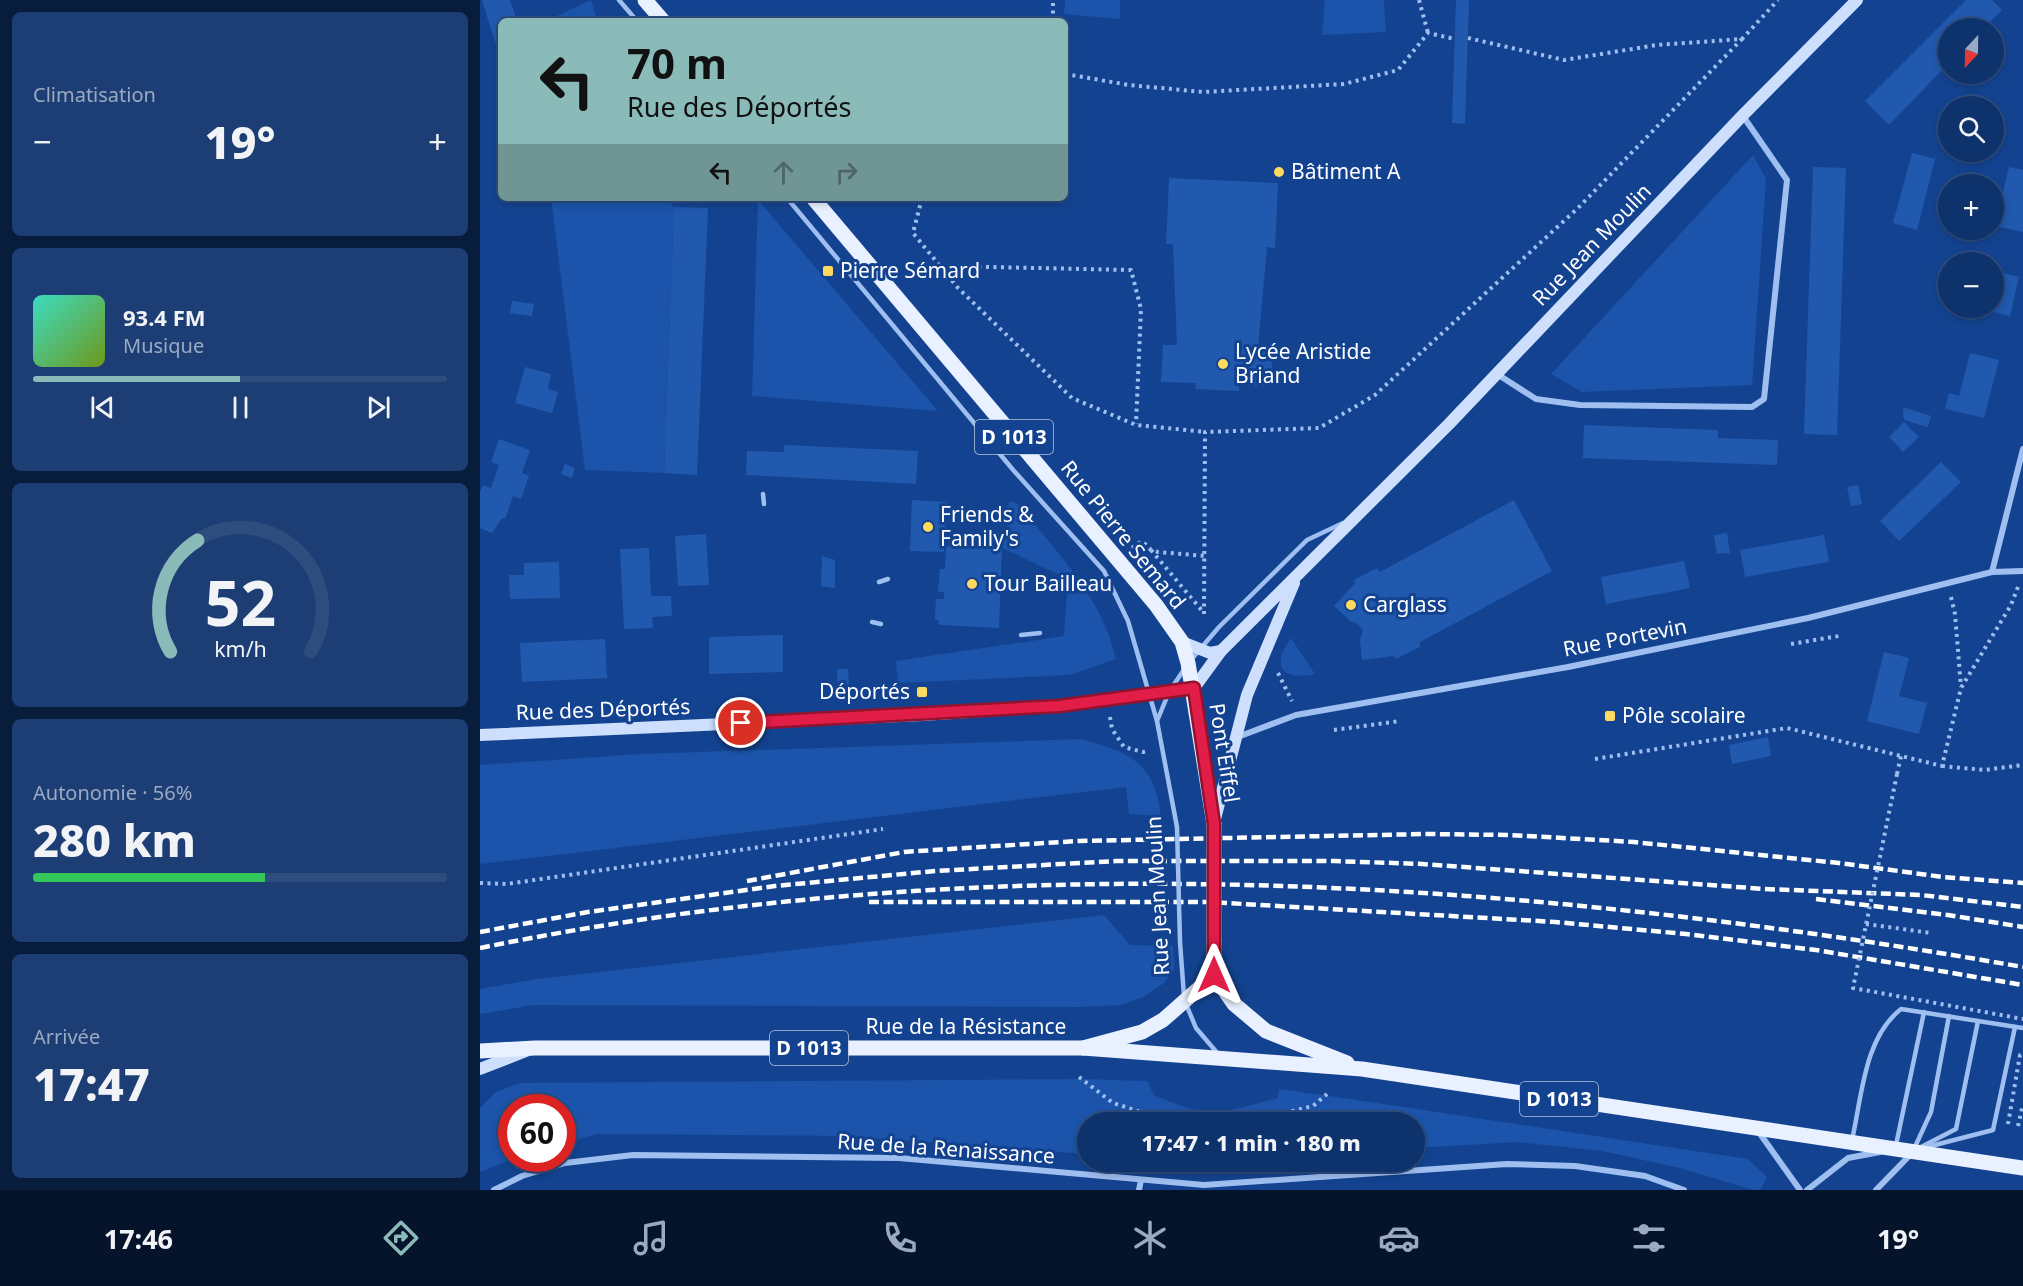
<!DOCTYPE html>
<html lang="fr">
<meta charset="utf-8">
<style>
body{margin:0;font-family:"Noto Sans",sans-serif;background:#1c3e74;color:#f1f3f6;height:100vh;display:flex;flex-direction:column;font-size:22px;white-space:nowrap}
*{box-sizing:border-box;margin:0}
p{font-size:20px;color:#9baac2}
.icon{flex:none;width:33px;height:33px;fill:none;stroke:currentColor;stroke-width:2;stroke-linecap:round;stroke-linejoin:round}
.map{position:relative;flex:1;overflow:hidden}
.side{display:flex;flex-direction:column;gap:12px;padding:12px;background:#081c3b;width:480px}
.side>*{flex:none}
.top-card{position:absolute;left:18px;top:18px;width:570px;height:183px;border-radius:9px;box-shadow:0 3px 9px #0003,0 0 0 2px #2e4d7f;background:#8bbbb9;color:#111;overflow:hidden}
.needle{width:39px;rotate:202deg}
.fabs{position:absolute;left:1458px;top:18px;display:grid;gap:12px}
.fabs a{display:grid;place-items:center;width:66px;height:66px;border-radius:50%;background:#0e326c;box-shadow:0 3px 9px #0003,0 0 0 2px #2e4d7f;font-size:30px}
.speed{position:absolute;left:18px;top:1094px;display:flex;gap:12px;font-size:30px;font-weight:700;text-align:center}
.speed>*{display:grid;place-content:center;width:78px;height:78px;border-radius:50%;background:#0e326c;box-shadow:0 3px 9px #0003,0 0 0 2px #2e4d7f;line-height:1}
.speed .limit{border:9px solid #d22;background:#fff;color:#111}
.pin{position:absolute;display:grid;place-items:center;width:51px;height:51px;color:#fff;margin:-26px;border:3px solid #fff;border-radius:50%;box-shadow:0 2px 6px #0007}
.me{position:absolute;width:66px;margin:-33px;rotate:0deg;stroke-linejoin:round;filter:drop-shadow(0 0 4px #0008)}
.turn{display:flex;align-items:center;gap:21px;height:126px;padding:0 30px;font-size:27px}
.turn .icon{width:78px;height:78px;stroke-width:2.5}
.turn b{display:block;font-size:42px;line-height:51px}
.lanes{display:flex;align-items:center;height:57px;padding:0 30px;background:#0003;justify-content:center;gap:30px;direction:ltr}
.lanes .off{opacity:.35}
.big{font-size:45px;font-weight:800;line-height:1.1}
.side .tile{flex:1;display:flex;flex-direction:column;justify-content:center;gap:9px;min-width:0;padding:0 21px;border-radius:9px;background:#1c3e74}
.side .dial{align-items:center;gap:0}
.dial svg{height:156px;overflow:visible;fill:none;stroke:#2e4d7f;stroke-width:7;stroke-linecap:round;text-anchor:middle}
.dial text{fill:#f1f3f6;stroke:none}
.song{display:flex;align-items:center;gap:18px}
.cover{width:72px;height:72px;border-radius:9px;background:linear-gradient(135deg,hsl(170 70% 55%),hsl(80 70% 35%))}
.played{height:6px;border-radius:3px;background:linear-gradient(90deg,#8bbbb9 50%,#2e4d7f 50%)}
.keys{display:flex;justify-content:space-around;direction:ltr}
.heat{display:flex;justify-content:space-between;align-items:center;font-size:33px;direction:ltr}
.charge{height:9px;border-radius:4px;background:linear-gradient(90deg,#34c759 56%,#2e4d7f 0)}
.trip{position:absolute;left:597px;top:1112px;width:348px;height:60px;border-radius:30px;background:#0e326c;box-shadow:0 3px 9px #0003,0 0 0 2px #2e4d7f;font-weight:800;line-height:60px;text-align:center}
.tabs{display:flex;height:96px;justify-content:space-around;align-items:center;background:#06142b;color:#9baac2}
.tabs .icon{width:42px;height:42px}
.tabs .selected{color:#8bbbb9}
.tabs b{font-size:27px;color:#f1f3f6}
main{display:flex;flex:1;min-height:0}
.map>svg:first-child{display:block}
.green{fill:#1b54aa}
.building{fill:#2159af}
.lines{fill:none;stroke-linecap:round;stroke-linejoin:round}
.path{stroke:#9fbff1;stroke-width:4;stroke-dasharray:3 4.5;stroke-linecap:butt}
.service{stroke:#9fbff1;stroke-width:4.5}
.minor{stroke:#9fbff1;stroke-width:6}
.secondary{stroke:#cddffc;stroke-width:12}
.primary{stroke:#e9f0ff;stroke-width:15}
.rail{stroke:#fff;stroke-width:4.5;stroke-dasharray:10 4.5;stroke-linecap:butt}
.path-bridge{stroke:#9fbff1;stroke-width:4;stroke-dasharray:3 4.5;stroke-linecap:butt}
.service-bridge{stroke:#9fbff1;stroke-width:4.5}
.primary-bridge{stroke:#e9f0ff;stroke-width:15}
.route-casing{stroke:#92132f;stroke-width:15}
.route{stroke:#e11d48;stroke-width:10}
.poi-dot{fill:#ffda5f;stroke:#134390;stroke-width:2}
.labels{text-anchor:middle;stroke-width:6;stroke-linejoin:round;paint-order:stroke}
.shield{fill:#134390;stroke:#b8c7de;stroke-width:1.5}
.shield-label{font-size:20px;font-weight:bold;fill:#fff}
.poi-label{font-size:21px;fill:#fff;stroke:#134390;text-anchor:start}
.street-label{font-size:21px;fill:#fff;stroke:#134390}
</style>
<main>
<section class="side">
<div class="tile"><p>Climatisation</p>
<div class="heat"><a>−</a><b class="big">19°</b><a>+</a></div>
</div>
<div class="tile">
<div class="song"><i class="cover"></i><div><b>93.4 FM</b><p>Musique</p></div></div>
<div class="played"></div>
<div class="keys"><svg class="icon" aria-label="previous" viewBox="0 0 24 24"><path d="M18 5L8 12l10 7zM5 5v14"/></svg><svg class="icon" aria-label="pause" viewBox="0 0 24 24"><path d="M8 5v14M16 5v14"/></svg><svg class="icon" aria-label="next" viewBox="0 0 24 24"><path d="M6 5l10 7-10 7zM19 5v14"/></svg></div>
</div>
<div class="tile dial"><svg viewBox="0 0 100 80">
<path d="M14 69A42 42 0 1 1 86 69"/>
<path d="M14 69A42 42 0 0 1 28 12" stroke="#8bbbb9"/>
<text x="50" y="56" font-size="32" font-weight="700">52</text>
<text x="50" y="72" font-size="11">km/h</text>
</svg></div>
<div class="tile"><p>Autonomie · 56%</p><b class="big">280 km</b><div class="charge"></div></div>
<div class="tile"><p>Arrivée</p><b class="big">17:47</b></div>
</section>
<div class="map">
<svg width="1543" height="1190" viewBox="0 0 1543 1190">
<rect width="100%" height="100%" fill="#134390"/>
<g class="green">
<polygon points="111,0 117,21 66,21"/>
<polygon points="585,0 640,0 640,19 584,14"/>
<polygon points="845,0 904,0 906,32 842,35"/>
<polygon points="1273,155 1286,179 1272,385 1102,392 1071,374"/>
<polygon points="71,198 187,198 194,207 184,473 105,470"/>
<polygon points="278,200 458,411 272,396"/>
<path d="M529,501L537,503C576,551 622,597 636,659L590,675L418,683L416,661L584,636L588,579L522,548L527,529Z"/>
<path d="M811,638L835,674C802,681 790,667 811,638Z"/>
<path d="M601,739C650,753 674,761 681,816L649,814L646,787L0,864V765L161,754Z"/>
<polygon points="624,915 650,945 693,946 694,970 684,983 663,997 641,1005 598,1007 53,1005 0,1014 0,989 57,979"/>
<path d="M601,1079L667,1081L674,1095C730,1120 742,1113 798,1098L799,1089L857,1097L1268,1159L1287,1177L1280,1190H1273L1200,1168L1122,1151L1038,1142L935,1148L934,1122H608L607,1154L364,1136L117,1134L83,1143L82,1107H32V1158H35L0,1172V1108L16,1092L40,1083Z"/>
</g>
<g class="building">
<polygon points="2,0 30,0 37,21 21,21 21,47 17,48"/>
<polygon points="976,0 989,0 985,124 972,123"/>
<polygon points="1486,0 1512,0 1522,10 1504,28 1468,28 1468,64 1409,125 1385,101"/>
<polygon points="1432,153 1455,159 1437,230 1413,223"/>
<polygon points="1333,167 1366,168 1357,435 1324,434"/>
<polygon points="1529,167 1543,170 1543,232 1515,226"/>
<polygon points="689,178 798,183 795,248 787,247 778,348 793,349 791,386 759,385 759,391 715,389 716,383 681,382 683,345 697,345 693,244 686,244"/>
<polygon points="194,207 228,208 217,475 184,473"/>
<polygon points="1514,271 1539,277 1530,316 1499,308 1514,308"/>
<polygon points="32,301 54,304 52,316 30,313"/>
<polygon points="1490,353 1519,360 1504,418 1465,409 1469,393 1479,396"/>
<polygon points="45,367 71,374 68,389 78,392 72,413 35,403"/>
<polygon points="1423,407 1451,416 1448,427 1424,420"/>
<polygon points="1424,422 1439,437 1423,452 1409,437"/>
<polygon points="1104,425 1238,430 1238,438 1298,440 1297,465 1103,458"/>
<polygon points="19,439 50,450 42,473 49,476 41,499 33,496 25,519 22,518 12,533 0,528 0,492 3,485 11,488 19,465 11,462"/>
<polygon points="304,445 438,451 436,484 266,475 267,451 304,452"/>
<polygon points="1461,462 1481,482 1419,541 1400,521"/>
<polygon points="85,464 95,468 92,478 81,474"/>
<polygon points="1378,485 1382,504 1371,506 1367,487"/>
<polygon points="432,500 466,502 464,552 430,551"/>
<polygon points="1034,500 1072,571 940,642 940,647 916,659 914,656 882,660 880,640 883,631 878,624 870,621 854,606 875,583 874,580 897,568 900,572"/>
<polygon points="1247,533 1250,553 1237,554 1234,535"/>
<polygon points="226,534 229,585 198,586 195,536"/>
<polygon points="1344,535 1349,562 1265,577 1260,550"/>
<polygon points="466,546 522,548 519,628 462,625 458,624 459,620 455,620 456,599 464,599 464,592 458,592 460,569 465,569"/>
<polygon points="169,548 171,596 191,596 192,616 172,617 173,628 144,629 140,549"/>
<polygon points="342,556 355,560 355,588 341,586"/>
<polygon points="1204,561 1210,588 1126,604 1121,577"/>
<polygon points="79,562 80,598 30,599 29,575 44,575 44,563"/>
<polygon points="303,635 303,672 229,674 229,637"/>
<polygon points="125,639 127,678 42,682 40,643"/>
<polygon points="1404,652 1429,658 1419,696 1447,703 1439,734 1387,721"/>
<polygon points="357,669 368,669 369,686 358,687"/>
<polygon points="1288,737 1291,756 1252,764 1249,745"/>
</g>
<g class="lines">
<g class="path">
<polyline points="939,0 948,33"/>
<polyline points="573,21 573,0"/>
<polyline points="988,38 1084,60 1177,45 1262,39 1298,0"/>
<polyline points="585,74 649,85 723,92 864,84 918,70 948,33 975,39"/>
<polyline points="442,198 433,233 478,288 592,398 656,425 725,432"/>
<polyline points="461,266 651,270 661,309 656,424"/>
<polyline points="652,548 662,541 671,550 678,552 726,556"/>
<polyline points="671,550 724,613"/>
<polyline points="1471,597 1475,614 1481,687"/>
<polyline points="724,614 725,432 839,428 895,395 1098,208 1262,39"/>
<polyline points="1311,644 1359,636"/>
<polyline points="798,673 812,701"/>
<polyline points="630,717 632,729 644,747 663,752 668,751"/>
<polyline points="854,730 920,721"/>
<polyline points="1115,759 1307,728 1462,766 1481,688 1531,605 1538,587"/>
<polyline points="1462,766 1504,770 1543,765"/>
<polyline points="1417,774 1421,756"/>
<polyline points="0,883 27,884 403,829"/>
<polyline points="1386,924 1451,933"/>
<polyline points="599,1077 633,1103 679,1118 713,1122"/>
<polyline points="768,1122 833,1106 847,1094"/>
<polyline points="1538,1126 1543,1104"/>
</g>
<g class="service">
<polyline points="139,0 157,21"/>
<polyline points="307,198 534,471 624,571 648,621 677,721 697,827"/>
<polyline points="283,494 284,504"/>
<polyline points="399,582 408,579"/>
<polyline points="392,622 401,624"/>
<polyline points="541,635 560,633"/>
<polyline points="710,661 739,627 827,540 863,523"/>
<polyline points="677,721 689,692 705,668"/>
<polyline points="700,942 704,996"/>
<polyline points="706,1004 716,1028 739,1055"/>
<path d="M1372,1140C1382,1096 1384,1038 1421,1009L1543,1028"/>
<polyline points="1416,1145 1444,1012"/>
<polyline points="1441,1147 1476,1129 1498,1021"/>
<polyline points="1447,1147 1513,1130 1535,1027"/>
<polyline points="1434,1149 1451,1112 1469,1016"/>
</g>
<g class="minor">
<polyline points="1017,374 1056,399 1100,405 1272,407 1284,399 1307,180 1263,116"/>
<polyline points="1512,572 1543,449"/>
<polyline points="755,738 816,715 1088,667 1328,618 1512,572 1543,571"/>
<polyline points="1278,1131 1320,1190"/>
<polyline points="14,1190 42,1176 85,1163 153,1155 419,1158 724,1185 1027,1164 1095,1166 1165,1176 1204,1190"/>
<polyline points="659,1190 661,1180"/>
<polyline points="1327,1190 1368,1158 1400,1152"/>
<polyline points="1396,1190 1431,1154"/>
</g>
<g class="secondary">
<polyline points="702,642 730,653 741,651"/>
<polyline points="0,735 443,715 579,706 714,688 741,651 969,424 1263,115 1377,0"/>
<polyline points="735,819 767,695 814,583"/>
<polyline points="0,1069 46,1051"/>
</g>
<g class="primary">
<polyline points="165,0 183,21"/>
<polyline points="333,198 676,605 702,642 708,663 734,824"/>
<polyline points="734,975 754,1004 786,1031 867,1063"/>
<polyline points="734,975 734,941"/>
<polyline points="603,1048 882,1069 1543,1168"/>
<polyline points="0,1051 55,1048 603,1048 662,1032 683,1020 734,975"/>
</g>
<g class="rail">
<polyline points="267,881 424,852 500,847 599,841 947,834 1030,835 1154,842 1359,863 1463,877 1543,883"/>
<polyline points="1336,899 1468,915 1543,927"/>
<polyline points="389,902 729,902 1075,922 1206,934 1336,950 1543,985"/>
<polyline points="0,932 108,912 295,886 455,871 636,861 854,861 942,864 1285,889 1441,895 1543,907"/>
<path d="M0,948C509,844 1034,878 1543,967"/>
</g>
<g class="path-bridge">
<polyline points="1417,774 1373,988 1543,1019"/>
<polyline points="1528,1124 1540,1055 1543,1055"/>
</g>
<polyline class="service-bridge" points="697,827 700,942"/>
<polyline class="primary-bridge" points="734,941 734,824"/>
</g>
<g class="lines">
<defs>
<polyline id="route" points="261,723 579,706 714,688 734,824 734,975"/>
</defs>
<use href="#route" class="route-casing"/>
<use href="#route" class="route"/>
</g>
<g class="poi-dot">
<circle cx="799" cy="172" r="6"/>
<rect x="342" y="265" width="12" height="12" rx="3"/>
<circle cx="743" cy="364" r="6"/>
<circle cx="448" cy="527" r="6"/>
<circle cx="492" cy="584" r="6"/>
<circle cx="871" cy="605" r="6"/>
<rect x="436" y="686" width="12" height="12" rx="3"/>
<rect x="1124" y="710" width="12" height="12" rx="3"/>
</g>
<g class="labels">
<g class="shield">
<rect x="495" y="420" width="78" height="34" rx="4.5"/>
<rect x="290" y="1031" width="78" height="34" rx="4.5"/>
<rect x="1040" y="1082" width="78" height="34" rx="4.5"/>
</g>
<g class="shield-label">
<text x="534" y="444">D 1013</text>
<text x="329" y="1055">D 1013</text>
<text x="1079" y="1106">D 1013</text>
</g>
<g class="poi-label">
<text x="811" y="179">Bâtiment A</text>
<text x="360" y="278">Pierre Sémard</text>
<text x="755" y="359">Lycée Aristide<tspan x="755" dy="24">Briand</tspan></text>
<text x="460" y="522">Friends &amp;<tspan x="460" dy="24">Family's</tspan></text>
<text x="504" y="591">Tour Bailleau</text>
<text x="883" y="612">Carglass</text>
<text x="430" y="699" text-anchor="end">Déportés</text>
<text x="1142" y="723">Pôle scolaire</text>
</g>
<g class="street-label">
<text transform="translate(1112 245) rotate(-46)" y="7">Rue Jean Moulin</text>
<text transform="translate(643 535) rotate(51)" y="7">Rue Pierre Semard</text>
<text transform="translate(1145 638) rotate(-11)" y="7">Rue Portevin</text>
<text transform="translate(123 710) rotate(-2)" y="7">Rue des Déportés</text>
<text transform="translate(744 753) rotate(81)" y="7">Pont Eiffel</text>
<text transform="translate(678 896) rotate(-93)" y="7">Rue Jean Moulin</text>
<text x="486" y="1034">Rue de la Résistance</text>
<text transform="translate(466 1149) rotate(4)" y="7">Rue de la Renaissance</text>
</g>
</g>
</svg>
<div class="fabs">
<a><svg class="needle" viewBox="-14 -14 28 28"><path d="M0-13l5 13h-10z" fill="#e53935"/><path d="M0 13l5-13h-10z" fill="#9baac2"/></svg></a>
<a><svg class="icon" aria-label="search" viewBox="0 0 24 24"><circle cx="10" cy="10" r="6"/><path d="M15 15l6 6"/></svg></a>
<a>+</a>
<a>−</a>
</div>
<div class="speed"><div class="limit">60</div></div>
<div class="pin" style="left:261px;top:723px;background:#d93025"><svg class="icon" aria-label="arrive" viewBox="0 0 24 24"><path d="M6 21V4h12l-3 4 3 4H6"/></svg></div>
<svg class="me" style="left:734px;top:975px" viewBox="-20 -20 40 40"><path d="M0-17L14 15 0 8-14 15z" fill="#e11d48" stroke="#fff" stroke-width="4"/></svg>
<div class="trip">17:47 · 1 min · 180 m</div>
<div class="top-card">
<div class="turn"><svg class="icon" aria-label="left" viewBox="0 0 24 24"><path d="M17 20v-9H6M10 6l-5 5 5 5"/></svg><div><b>70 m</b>Rue des Déportés</div></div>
<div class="lanes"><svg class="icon" aria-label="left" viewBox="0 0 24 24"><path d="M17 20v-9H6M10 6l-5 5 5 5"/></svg><svg class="icon off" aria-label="ahead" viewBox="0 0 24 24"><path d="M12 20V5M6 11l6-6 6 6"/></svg><svg class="icon off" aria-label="right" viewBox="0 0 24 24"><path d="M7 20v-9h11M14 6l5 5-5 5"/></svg></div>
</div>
</div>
</main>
<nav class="tabs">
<b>17:46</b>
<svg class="icon selected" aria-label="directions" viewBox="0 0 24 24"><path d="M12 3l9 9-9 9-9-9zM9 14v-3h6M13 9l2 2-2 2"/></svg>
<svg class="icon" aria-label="music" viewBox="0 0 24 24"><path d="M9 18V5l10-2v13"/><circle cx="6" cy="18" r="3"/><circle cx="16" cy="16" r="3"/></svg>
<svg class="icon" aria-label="phone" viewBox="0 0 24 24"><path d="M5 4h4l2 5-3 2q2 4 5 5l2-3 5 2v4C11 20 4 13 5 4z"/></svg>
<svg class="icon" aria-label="climate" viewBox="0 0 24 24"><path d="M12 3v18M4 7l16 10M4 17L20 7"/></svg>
<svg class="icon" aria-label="car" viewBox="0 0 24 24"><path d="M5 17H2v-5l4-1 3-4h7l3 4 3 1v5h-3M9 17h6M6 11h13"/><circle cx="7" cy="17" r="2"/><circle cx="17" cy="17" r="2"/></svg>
<svg class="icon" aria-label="filters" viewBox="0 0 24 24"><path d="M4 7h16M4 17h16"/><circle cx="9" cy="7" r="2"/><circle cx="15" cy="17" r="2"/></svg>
<b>19°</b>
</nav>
